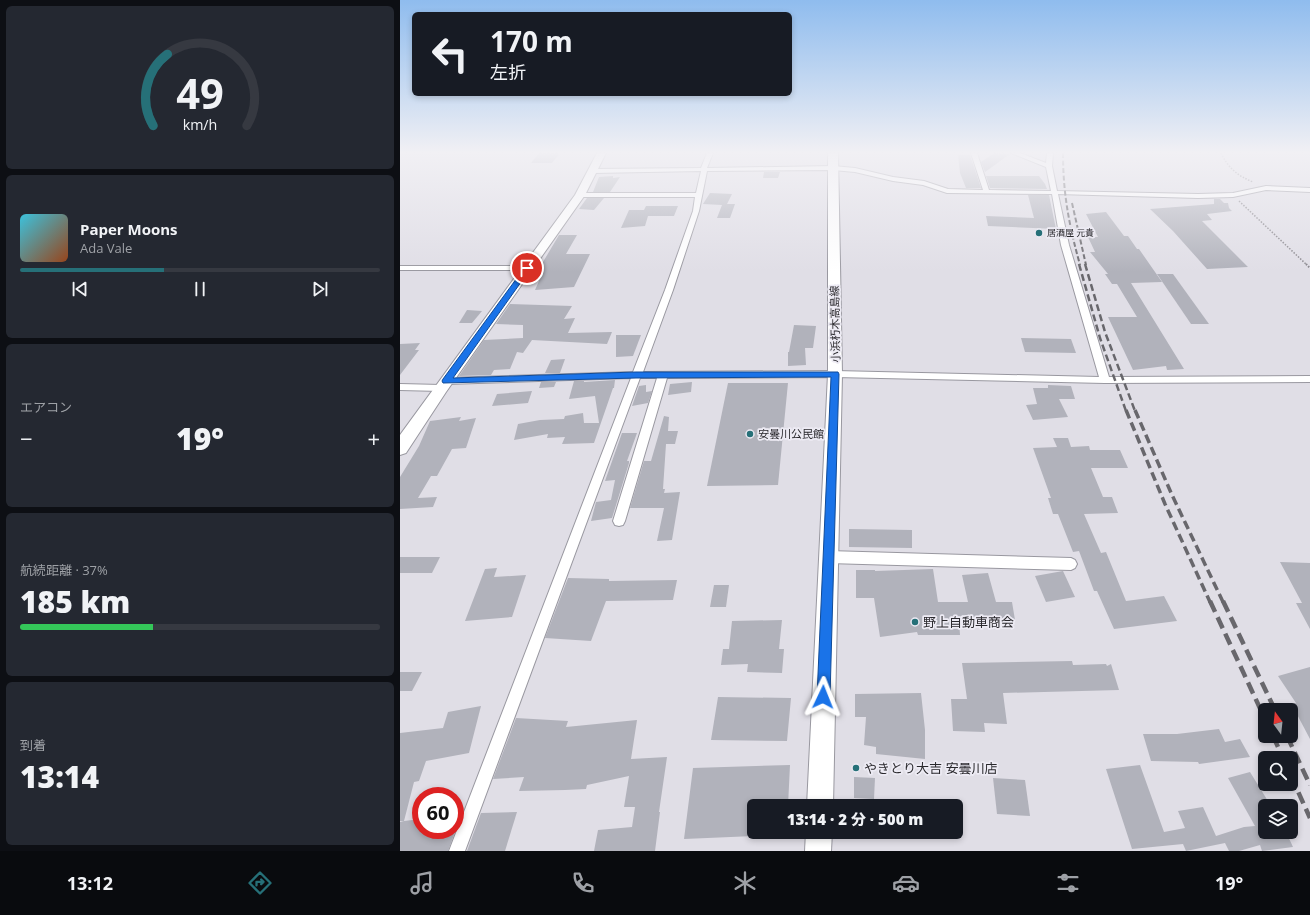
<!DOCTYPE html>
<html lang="ja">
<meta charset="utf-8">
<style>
body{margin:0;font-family:"Open Sans","Noto Sans JP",sans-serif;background:#242831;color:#f1f3f6;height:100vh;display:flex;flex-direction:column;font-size:15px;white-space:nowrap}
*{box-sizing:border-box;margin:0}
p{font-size:13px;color:#9ea1a6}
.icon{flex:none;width:22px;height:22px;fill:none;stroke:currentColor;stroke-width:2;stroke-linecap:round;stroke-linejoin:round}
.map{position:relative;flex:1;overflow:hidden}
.side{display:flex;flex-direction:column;gap:6px;padding:6px;background:#0d0f14;width:400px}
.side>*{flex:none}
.top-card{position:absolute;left:12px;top:12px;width:380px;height:84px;border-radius:6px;box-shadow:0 2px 6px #0003;background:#171b24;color:#f1f3f6;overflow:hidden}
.needle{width:26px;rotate:345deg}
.fabs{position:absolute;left:858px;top:703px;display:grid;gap:8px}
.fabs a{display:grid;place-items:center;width:40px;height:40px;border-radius:6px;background:#171b24;box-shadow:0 2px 6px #0003;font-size:20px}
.speed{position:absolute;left:12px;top:787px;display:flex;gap:8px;font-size:20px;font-weight:700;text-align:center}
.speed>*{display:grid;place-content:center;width:52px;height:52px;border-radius:50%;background:#171b24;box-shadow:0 2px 6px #0003;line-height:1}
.speed .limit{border:6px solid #d22;background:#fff;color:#111}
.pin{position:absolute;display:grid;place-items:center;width:34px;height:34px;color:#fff;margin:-17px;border:2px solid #fff;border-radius:50%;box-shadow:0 1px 4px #0007}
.me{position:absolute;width:44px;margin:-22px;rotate:2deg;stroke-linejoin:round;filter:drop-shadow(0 0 3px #0008)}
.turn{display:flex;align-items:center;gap:14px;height:84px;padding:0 12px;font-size:18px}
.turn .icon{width:52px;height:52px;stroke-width:2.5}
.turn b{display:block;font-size:28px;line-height:34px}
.big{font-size:30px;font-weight:800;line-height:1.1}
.side .tile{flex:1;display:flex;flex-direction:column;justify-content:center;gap:6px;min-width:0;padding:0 14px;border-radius:6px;background:#242831}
.side .dial{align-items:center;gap:0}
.dial svg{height:104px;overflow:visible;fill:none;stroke:#363941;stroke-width:7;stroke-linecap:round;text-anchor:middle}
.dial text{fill:#f1f3f6;stroke:none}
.song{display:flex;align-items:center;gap:12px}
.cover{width:48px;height:48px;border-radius:6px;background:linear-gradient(135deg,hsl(190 70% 55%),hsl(20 70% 35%))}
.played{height:4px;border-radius:2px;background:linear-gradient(90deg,#267078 40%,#363941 40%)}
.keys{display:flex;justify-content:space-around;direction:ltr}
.heat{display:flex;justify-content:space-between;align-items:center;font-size:22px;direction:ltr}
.charge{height:6px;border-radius:3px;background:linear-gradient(90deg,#34c759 37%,#363941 0)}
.trip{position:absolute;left:347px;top:799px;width:216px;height:40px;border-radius:6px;background:#171b24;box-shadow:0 2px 6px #0003;font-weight:800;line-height:40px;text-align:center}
.menu{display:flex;height:64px;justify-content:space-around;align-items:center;background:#090b0e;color:#9ea1a6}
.menu .icon{width:28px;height:28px}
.menu .active{color:#267078}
.menu b{font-size:18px;color:#f1f3f6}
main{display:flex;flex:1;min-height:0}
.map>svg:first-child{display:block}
.building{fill:#b1b2bb}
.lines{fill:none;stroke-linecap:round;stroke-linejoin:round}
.minor-casing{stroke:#9998a0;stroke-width:2}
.primary-casing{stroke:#9998a0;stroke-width:2}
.path-far1{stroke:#87858b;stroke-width:1.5;stroke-dasharray:1.5 1.5;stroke-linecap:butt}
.path{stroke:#87858b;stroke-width:2;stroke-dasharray:1.5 1.5;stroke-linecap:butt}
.minor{fill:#fff;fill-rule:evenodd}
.primary{fill:#fff;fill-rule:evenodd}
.rail-far3{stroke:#68676c;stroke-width:2;stroke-dasharray:5 2.5;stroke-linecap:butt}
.rail-far2{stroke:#68676c;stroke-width:2.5;stroke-dasharray:7 3.5;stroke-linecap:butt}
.rail-far1{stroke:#68676c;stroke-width:3.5;stroke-dasharray:9 4.5;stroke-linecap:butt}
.rail{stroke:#68676c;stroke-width:4.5;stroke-dasharray:12 6;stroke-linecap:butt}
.route{fill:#1a73e8;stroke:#114b97}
.poi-dot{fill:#267078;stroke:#edebf4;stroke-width:1.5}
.labels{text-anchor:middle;stroke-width:3.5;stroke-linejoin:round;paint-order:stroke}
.far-poi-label{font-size:9px;fill:#2a292d;stroke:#edebf4;text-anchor:start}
.street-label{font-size:11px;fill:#2a292d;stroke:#edebf4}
.poi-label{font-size:11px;fill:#2a292d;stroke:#edebf4;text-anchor:start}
.near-poi-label{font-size:13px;fill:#2a292d;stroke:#edebf4;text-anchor:start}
</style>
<main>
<section class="side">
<div class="tile dial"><svg viewBox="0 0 100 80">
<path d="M14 69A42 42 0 1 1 86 69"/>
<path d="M14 69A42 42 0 0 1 25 14" stroke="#267078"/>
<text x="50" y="56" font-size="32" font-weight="700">49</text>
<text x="50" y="72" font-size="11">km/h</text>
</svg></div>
<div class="tile">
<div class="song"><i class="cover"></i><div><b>Paper Moons</b><p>Ada Vale</p></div></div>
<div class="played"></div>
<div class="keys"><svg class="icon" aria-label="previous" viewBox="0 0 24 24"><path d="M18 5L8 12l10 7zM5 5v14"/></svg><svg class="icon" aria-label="pause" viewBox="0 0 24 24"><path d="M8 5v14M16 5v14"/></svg><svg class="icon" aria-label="next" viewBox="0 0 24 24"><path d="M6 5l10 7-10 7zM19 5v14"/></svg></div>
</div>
<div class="tile"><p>エアコン</p>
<div class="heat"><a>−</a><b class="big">19°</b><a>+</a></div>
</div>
<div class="tile"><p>航続距離 · 37%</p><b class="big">185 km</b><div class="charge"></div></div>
<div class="tile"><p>到着</p><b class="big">13:14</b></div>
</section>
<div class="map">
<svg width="910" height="851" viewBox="0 0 910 851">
<rect width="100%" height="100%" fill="#e0dee6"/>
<g class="building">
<polygon points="139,153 160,153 152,163 131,163"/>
<polygon points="594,153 610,154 585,172 581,162"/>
<polygon points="558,155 570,155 581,188 566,188 560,173"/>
<polygon points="364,172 380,172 378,178 363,178"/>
<polygon points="213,176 213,178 220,177 210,192 193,192 199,177"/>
<polygon points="586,176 639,176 645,184 647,189 590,188"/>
<polygon points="310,193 332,194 327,204 335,204 330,218 317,218 322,205 303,204"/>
<polygon points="628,195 649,195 656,229 588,226 586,216 634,218"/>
<polygon points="187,198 204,198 194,210 179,209"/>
<polygon points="814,199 820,199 824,203 828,203 829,208 832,211 807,214 812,220 802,221 848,267 807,269 773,231 750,209 814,204"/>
<polygon points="246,206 278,206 274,216 248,216 245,226 221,228 229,210 244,210"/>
<polygon points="706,212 724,236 728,236 737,249 739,249 762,282 731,283 784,369 767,370 766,366 733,370 708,317 737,317 717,284 712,284 705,274 708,274 690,252 695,252 688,237 698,237 686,214"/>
<polygon points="159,235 177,235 166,254 190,254 174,287 135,290 139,281 126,281 140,262 143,262"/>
<polygon points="757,274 773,274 809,324 791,324"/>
<polygon points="110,304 172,306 164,319 175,318 168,333 212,332 207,344 132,340 123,353 117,352 110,369 94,370 91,375 59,376 84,340 123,338 123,325 96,324"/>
<polygon points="67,310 82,311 72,323 59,323"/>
<polygon points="394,325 416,326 413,348 405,348 406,365 388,366 388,352 389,352"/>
<polygon points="216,335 241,335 233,356 216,357"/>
<polygon points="621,338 671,339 676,353 625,352"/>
<polygon points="20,343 15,350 19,350 0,375 0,344"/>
<polygon points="165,359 160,373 145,373 151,360"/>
<polygon points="215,380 214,388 213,388 194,443 162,444 165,437 147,438 148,434 114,440 118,424 140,420 164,419 165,416 183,413 184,423 199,423 195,396 169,399 174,381 184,381 184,382"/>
<polygon points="141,382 156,382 154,387 139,388"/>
<polygon points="292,382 291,392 268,395 270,384"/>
<polygon points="328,383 388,383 378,485 307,486"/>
<polygon points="246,385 246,392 252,391 248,403 232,406 239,386"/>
<polygon points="648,385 671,386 675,399 659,399 668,417 633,420 626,405 637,404 633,388 648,388"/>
<polygon points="132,391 128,403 92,406 97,394"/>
<polygon points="264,416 269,417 268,431 278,431 275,444 266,444 263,489 265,489 264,493 280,492 272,540 257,541 264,508 230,508 244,461 251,461"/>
<polygon points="61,417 59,421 76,418 66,448 52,449 37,476 31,476 18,498 37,497 33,507 0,509 0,477 19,446 30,421"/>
<polygon points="222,433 237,433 227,461 229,461 229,463 212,518 191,521 196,502 211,500 215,480 205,481"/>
<polygon points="653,438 668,438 671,447 689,446 690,450 720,450 728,468 691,468 703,497 712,497 718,513 684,514 701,553 706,552 726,601 764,596 777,621 714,629 697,591 694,591 679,551 673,552 658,514 653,514 648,498 651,498 633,448 657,447"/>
<polygon points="449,529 512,530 512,548 449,547"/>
<polygon points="0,557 40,557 32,573 0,573"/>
<polygon points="880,562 910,563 910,629 896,603 902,603"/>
<polygon points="97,568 94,577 126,575 112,617 65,621 85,569"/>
<polygon points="533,569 538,602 568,602 562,575 588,573 596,602 612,602 615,620 559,620 560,635 518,635 517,632 480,637 474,598 456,598 456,570 475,570 475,571"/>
<polygon points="663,571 675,597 646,602 635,576"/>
<polygon points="168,578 209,579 209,581 277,580 273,600 206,601 191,641 145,638"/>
<polygon points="314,585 329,585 326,607 310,607"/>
<polygon points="382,620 379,649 384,649 382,673 347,672 348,664 321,665 323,649 329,649 332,621"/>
<polygon points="672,661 673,665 706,664 707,666 711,664 719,690 603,693 607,724 584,723 585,732 553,731 551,699 567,699 562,663"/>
<polygon points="910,667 910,739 891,703 896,703 878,676"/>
<polygon points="0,672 22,672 12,691 0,691"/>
<polygon points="521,693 525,730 525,759 476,754 476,747 464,745 466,717 455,717 455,694"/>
<polygon points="318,697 391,698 387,741 311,740"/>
<polygon points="81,706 69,753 26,761 19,781 14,782 4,821 21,819 21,830 55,830 55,816 61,816 48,851 0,851 0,822 4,821 0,821 0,733 43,728 48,712"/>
<polygon points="116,718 168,721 166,727 237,720 231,759 267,757 259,812 260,812 255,851 194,851 198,830 232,827 235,807 224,807 229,776 187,785 186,789 165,790 119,791 124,777 93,779"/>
<polygon points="819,729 825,742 840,739 850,757 799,764 798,762 751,761 743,734 777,734"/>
<polygon points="390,765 388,806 354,806 354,836 284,839 293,768"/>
<polygon points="740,765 764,832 785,828 778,811 803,807 816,836 844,827 855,826 828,778 850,772 871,806 865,806 865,832 886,832 893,847 862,851 860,845 839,851 829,851 825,843 786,851 783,844 732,849 706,769"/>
<polygon points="454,777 475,778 474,799 454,798"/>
<polygon points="593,778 625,780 630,816 597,814"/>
<polygon points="117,812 105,851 67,851 81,813"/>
</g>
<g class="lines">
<defs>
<g id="minor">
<path d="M307,153H313L307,168L433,166L455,168L493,177L524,181L548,189L583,190L571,153H577L589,190L651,191L646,167L611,153H620L646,163L647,153H653L652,166L657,191L798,194L833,193L866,186L910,188V192L866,190L833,197L798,198L658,194L669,245L709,377L910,376V382L705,383L435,377L267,378L225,521L223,525L219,526L215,525L213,521L257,378H240L65,851H49L231,378L46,384L41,381L46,378L233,372L265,290L293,211L295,197H180L177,195L180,193H296L301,171L193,173L190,171L193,169L301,168ZM433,170L455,172L493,181L523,185L547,193L652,194L661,245L699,377L435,371L243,372L273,290L299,211L307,171Z"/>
<polygon points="0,266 127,266 131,268 127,270 0,270"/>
<polygon points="0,384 41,385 46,388 41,391 0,390"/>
<polygon points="428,551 671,558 675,560 677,564 675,568 671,570 428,563 424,561 422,557 424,553"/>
</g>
<g id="primary">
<polygon points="197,153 206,153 185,195 46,392 6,453 0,455 0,435 175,195"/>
<polygon points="428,153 438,153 442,374 433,806 407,806 428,374"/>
<polygon points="406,832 432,832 431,851 405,851"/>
</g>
</defs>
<use href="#minor" class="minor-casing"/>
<use href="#primary" class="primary-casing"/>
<g class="path-far1">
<path d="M821,153C828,168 838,176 853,182"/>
<polyline points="839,201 907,265"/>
</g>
<polyline class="path" points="906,264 910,268"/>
<use href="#minor" class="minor"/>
<use href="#primary" class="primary"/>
<g class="rail-far3">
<path d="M663,153C663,194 669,225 680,265"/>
<polyline points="672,203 686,265"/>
</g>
<g class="rail-far2">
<polyline points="679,264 700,338 726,411"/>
<polyline points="685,264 705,332 735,411"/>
</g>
<g class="rail-far1">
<polyline points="726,410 765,504 810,602"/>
<polyline points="735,410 772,495 823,602"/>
</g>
<g class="rail">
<polyline points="810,601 865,719"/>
<polyline points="823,601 875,710"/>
<polyline points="873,736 883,758"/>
<polyline points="887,736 910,785"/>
<polyline points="891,776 910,818"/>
</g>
</g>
<linearGradient id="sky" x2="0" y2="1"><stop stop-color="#8fbcee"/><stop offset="0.56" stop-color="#f1f0f4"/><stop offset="1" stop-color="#f1f0f4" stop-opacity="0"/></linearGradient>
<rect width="910" height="272" fill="url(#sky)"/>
<polygon class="route" points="127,266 131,268 53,378 236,372 438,372 439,374 430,697 428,702 423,704 419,702 417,697 431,377 236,378 43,383 42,381 43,379 125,267"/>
<g class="poi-dot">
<circle cx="639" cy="233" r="4"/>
<circle cx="350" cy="434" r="4"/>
<circle cx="515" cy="622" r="4"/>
<circle cx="456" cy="768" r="4"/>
</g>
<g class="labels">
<g class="far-poi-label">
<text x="647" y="236">居酒屋 元貴</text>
</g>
<g class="street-label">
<text transform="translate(435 324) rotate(-91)" y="4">小浜朽木高島線</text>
</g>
<g class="poi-label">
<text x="358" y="438">安曇川公民館</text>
</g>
<g class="near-poi-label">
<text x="523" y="627">野上自動車商会</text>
<text x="464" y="773">やきとり大吉 安曇川店</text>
</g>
</g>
</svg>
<div class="fabs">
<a><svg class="needle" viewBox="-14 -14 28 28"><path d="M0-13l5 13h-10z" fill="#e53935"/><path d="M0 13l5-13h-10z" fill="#9ea1a6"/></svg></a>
<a><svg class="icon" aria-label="search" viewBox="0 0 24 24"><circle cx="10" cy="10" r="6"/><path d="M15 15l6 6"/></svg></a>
<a><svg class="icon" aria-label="layers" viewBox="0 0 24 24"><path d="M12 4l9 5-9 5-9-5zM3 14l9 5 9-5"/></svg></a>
</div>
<div class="speed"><div class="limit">60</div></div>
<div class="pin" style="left:127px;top:268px;background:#d93025"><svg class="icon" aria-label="arrive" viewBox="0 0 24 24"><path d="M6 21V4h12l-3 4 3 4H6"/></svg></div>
<svg class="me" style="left:423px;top:697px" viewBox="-20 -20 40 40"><path d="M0-17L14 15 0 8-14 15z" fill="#1a73e8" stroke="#fff" stroke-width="4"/></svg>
<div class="trip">13:14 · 2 分 · 500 m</div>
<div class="top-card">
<div class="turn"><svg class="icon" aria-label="left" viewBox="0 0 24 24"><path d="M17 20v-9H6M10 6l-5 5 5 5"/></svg><div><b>170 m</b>左折</div></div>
</div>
</div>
</main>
<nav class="menu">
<b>13:12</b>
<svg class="icon active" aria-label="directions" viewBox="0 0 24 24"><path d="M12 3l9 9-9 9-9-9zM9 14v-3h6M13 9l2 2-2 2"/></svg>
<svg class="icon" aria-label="music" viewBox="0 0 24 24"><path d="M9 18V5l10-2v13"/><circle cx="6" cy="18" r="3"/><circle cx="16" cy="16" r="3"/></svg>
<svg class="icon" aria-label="phone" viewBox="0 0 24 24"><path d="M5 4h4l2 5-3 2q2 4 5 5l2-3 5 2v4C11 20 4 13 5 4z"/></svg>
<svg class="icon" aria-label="climate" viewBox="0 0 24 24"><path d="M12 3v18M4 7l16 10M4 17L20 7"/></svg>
<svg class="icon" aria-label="car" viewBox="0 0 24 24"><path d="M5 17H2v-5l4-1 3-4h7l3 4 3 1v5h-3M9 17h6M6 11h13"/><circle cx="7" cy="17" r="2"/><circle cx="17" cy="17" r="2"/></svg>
<svg class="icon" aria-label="filters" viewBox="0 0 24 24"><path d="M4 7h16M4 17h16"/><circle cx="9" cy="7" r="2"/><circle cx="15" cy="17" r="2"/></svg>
<b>19°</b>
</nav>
